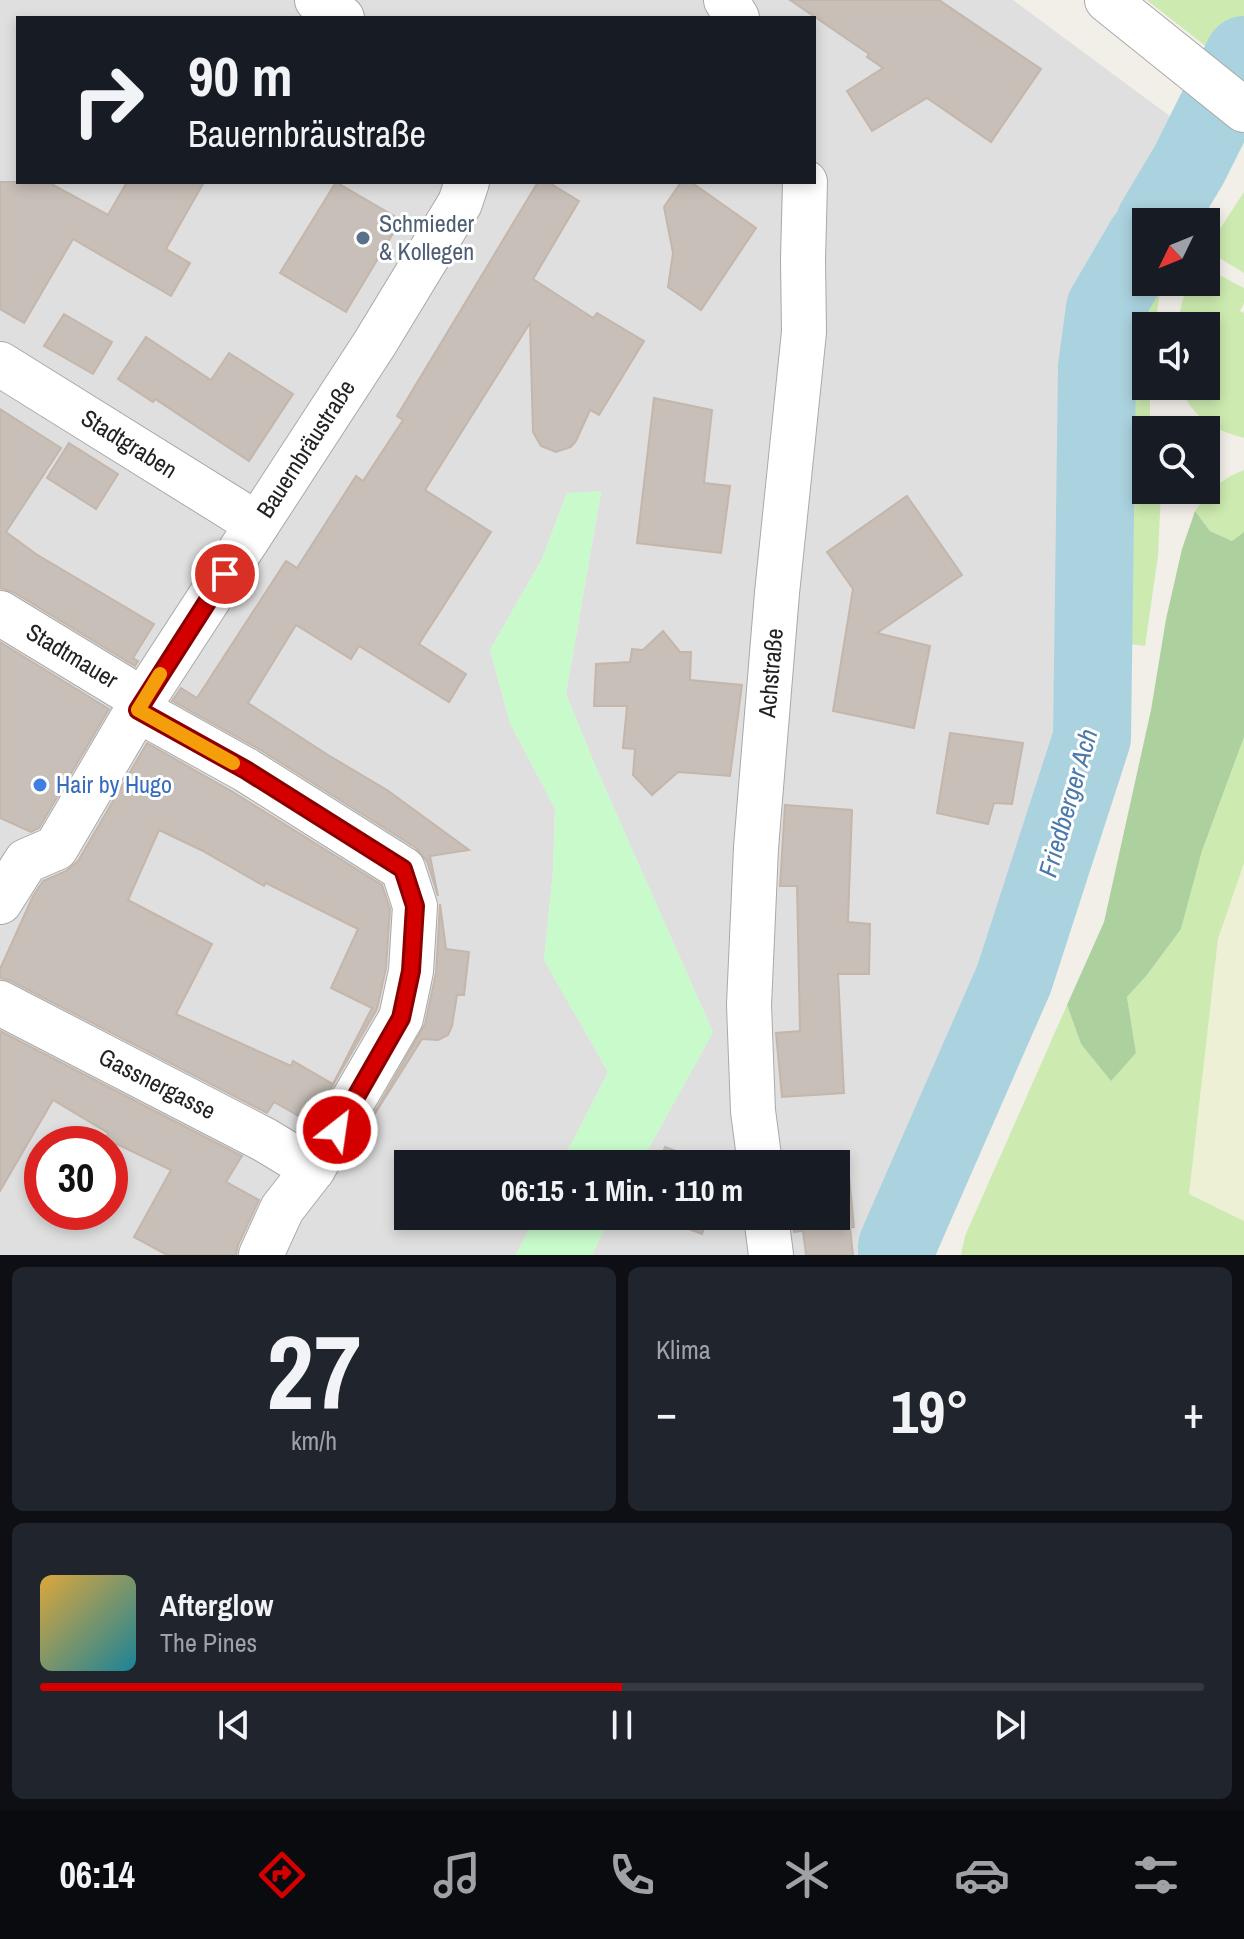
<!DOCTYPE html>
<html lang="de">
<meta charset="utf-8">
<style>
body{margin:0;font-family:"Archivo Narrow",sans-serif;background:#20242c;color:#f1f3f6;height:100vh;display:flex;flex-direction:column;font-size:30px;white-space:nowrap}
*{box-sizing:border-box;margin:0}
p{font-size:26px;color:#9ea1a6}
.icon{flex:none;width:44px;height:44px;fill:none;stroke:currentColor;stroke-width:2;stroke-linecap:round;stroke-linejoin:round}
.map{position:relative;height:1255px;overflow:hidden}
.details{display:flex;flex-direction:column;gap:12px;padding:12px;background:#0d0f14;flex:1}
.details>*{flex:none}
.top-card{position:absolute;left:16px;top:16px;width:800px;height:168px;border-radius:0px;box-shadow:0 4px 12px #0003;background:#171b24;color:#f1f3f6;overflow:hidden}
.needle{width:52px;rotate:227deg}
.buttons{position:absolute;left:1132px;top:208px;display:grid;gap:16px}
.buttons a{display:grid;place-items:center;width:88px;height:88px;border-radius:0px;background:#171b24;box-shadow:0 4px 12px #0003;font-size:40px}
.speed{position:absolute;left:24px;top:1126px;display:flex;gap:16px;font-size:40px;font-weight:700;text-align:center}
.speed>*{display:grid;place-content:center;width:104px;height:104px;border-radius:50%;background:#171b24;box-shadow:0 4px 12px #0003;line-height:1}
.speed .limit{border:12px solid #d22;background:#fff;color:#111}
.pin{position:absolute;display:grid;place-items:center;width:68px;height:68px;color:#fff;margin:-34px;border:4px solid #fff;border-radius:50%;box-shadow:0 2px 8px #0007}
.me{position:absolute;width:88px;margin:-44px;rotate:30deg;stroke-linejoin:round;filter:drop-shadow(0 0 6px #0008)}
.turn{display:flex;align-items:center;gap:28px;height:168px;padding:0 40px;font-size:36px}
.turn .icon{width:104px;height:104px;stroke-width:2.5}
.turn b{display:block;font-size:56px;line-height:68px}
.big{font-size:60px;font-weight:700;line-height:1.1}
.details .tile{flex:1;display:flex;flex-direction:column;justify-content:center;gap:12px;min-width:0;padding:0 28px;border-radius:12px;background:#20242c}
.details .dial{align-items:center;gap:0}
.dial b{font-size:104px;line-height:1}
.song{display:flex;align-items:center;gap:24px}
.cover{width:96px;height:96px;border-radius:12px;background:linear-gradient(135deg,hsl(40 70% 55%),hsl(190 70% 35%))}
.played{height:8px;border-radius:4px;background:linear-gradient(90deg,#d40000 50%,#363941 50%)}
.keys{display:flex;justify-content:space-around;direction:ltr}
.heat{display:flex;justify-content:space-between;align-items:center;font-size:44px;direction:ltr}
.details .tiles{flex:1;display:grid;gap:12px;grid-template-columns:1fr 1fr}
.tile:last-child{grid-column:span 2}
.trip{position:absolute;left:394px;top:1150px;width:456px;height:80px;border-radius:0px;background:#171b24;box-shadow:0 4px 12px #0003;font-weight:700;line-height:80px;text-align:center}
.dock{display:flex;height:128px;justify-content:space-around;align-items:center;background:#090b0e;color:#9ea1a6}
.dock .icon{width:56px;height:56px}
.dock .current{color:#d40000}
.dock b{font-size:36px;color:#f1f3f6}
.map>svg:first-child{display:block}
.residential{fill:#e0dfdf;fill-rule:evenodd}
.farmland{fill:#eef0d5}
.grass{fill:#cdebb0}
.forest{fill:#add19e}
.park{fill:#c8facc}
.lines{fill:none;stroke-linecap:round;stroke-linejoin:round}
.river{stroke:#aad3df;stroke-width:78}
.building{fill:#c7bfb8;stroke:#c4b6ab;stroke-width:2;fill-rule:evenodd}
.minor-casing{stroke:#a9a9a9;stroke-width:46}
.minor{stroke:#fff;stroke-width:44}
.route-casing{stroke:#8a0000;stroke-width:20}
.route{stroke:#d40000;stroke-width:14}
.slow{stroke:#f59e0b;stroke-width:14}
.service-dot{fill:#5c6f8a;stroke:#fff;stroke-width:3}
.shop-dot{fill:#3f7fe0;stroke:#fff;stroke-width:3}
.labels{text-anchor:middle;stroke-width:6;stroke-linejoin:round;paint-order:stroke}
.service-label{font-size:24px;fill:#4e5e75;stroke:#fff;text-anchor:start}
.street-label{font-size:24px;fill:#222;stroke:#fff}
.shop-label{font-size:24px;fill:#366cbe;stroke:#fff;text-anchor:start}
.water-label{font-size:26px;font-style:italic;fill:#4a7aab;stroke:#fff}
</style>
<div class="map">
<svg width="1244" height="1255" viewBox="0 0 1244 1255">
<rect width="100%" height="100%" fill="#f2efe9"/>
<path class="residential" d="M0,0H1013L1190,131L1089,303L1074,711L1034,879L945,1113L887,1241V1255H592L611,1216H836V1164H640L713,1032L597,770L566,694L601,492L567,493L542,559L490,650L510,723L555,809L553,871L544,960L608,1072L561,1164H408V1216H535L516,1255H0ZM18,18H814V182H18ZM42,1144H110V1212H42Z"/>
<polygon class="farmland" points="1244,863 1244,1221 1189,1194 1218,939"/>
<g class="grass">
<polygon points="1147,0 1244,0 1244,76 1148,1"/>
<polygon points="1192,178 1218,189 1200,222 1168,222"/>
<polygon points="1244,192 1244,273 1206,250"/>
<polygon points="1146,262 1146,282 1166,282 1160,292 1155,326 1146,326 1146,386 1150,386 1150,430 1146,430 1146,490 1161,491 1158,556 1145,646 1107,641 1110,402 1114,329"/>
<path d="M1206,268L1244,288V303L1240,311L1244,313V438C1211,429 1193,417 1179,386H1206V326H1177L1182,302L1189,282H1206Z"/>
<path d="M1244,470V532L1232,541L1210,531L1195,511C1208,492 1222,478 1244,470Z"/>
<polygon points="1244,737 1244,863 1218,939 1189,1194 1244,1221 1244,1255 961,1255 965,1236 1067,1005 1081,1044 1111,1080 1136,1053 1127,997 1147,975 1181,929 1202,851"/>
</g>
<polygon class="forest" points="1195,511 1210,531 1232,541 1244,532 1244,737 1202,851 1181,929 1147,975 1127,997 1136,1053 1111,1081 1081,1044 1067,1005 1104,922 1151,710 1166,619 1182,549"/>
<g class="park">
<polygon points="601,491 566,694 597,770 713,1032 640,1164 561,1164 608,1072 544,960 553,871 555,809 510,723 490,650 542,559 567,493"/>
<polygon points="535,1216 611,1216 592,1255 516,1255"/>
</g>
<g class="lines">
<g class="river">
<polyline points="1155,222 1189,165 1244,55"/>
<polyline points="897,1255 897,1246 1014,979 1092,738 1097,367 1105,308 1146,238"/>
</g>
</g>
<g class="building">
<polygon points="790,0 939,0 1041,69 991,142 927,98 872,131 847,91 883,68 867,57 869,54"/>
<polygon points="0,182 48,182 108,215 127,182 204,182 166,249 190,263 171,296 73,239 24,323 0,309"/>
<polygon points="336,182 401,220 346,312 280,273"/>
<polygon points="538,182 548,182 579,201 533,279 593,318 597,313 644,341 599,415 590,410 576,441 571,447 556,452 541,446 533,432 530,323 425,490 491,532 419,644 466,674 449,702 359,646 351,659 296,625 248,703 328,755 387,790 469,850 430,856 438,896 427,861 416,848 259,749 172,701 181,688 197,698 286,561 297,568 356,476 363,481 403,420 397,416"/>
<polygon points="681,182 691,182 756,228 701,310 668,287 673,253 664,207"/>
<polygon points="64,314 112,342 93,374 44,346"/>
<polygon points="146,337 211,380 229,353 293,394 249,461 155,399 153,402 118,379"/>
<polygon points="654,398 712,410 704,483 730,486 721,553 637,543"/>
<polygon points="0,409 61,448 6,532 36,554 154,624 133,658 138,661 135,666 13,592 0,588"/>
<polygon points="69,443 118,474 96,509 47,478"/>
<polygon points="907,496 962,575 877,633 930,646 914,728 833,711 853,589 827,552"/>
<polygon points="663,631 680,652 691,652 690,680 742,685 730,776 678,772 652,795 633,775 635,749 623,748 627,706 594,706 596,664 630,662 632,649 643,650"/>
<polygon points="0,642 109,709 39,828 31,832 0,818"/>
<polygon points="950,733 1023,743 1012,804 994,803 988,824 937,813"/>
<path d="M147,743L233,792L382,885L390,909L386,968L377,1009L311,1123L274,1102L267,1113L11,981L0,978V969L33,896L43,881L66,871L78,861ZM159,830L201,850L264,886L266,883L358,929L331,988L372,1008L333,1084L293,1061L291,1066L176,1014L212,944L128,900Z"/>
<polygon points="785,805 852,810 848,922 870,924 869,974 838,974 844,1093 782,1097 776,1033 800,1031 797,886 780,886"/>
<polygon points="440,904 446,949 469,952 464,995 457,995 452,1026 448,1035 438,1040 422,1039 364,1131 425,1024 436,973"/>
<polygon points="0,1031 242,1156 226,1182 259,1200 238,1245 236,1255 167,1255 134,1237 171,1170 106,1139 108,1133 53,1100 0,1191"/>
<polygon points="665,1147 712,1164 658,1164"/>
<polygon points="847,1156 854,1227 850,1228 853,1255 806,1255 803,1231 794,1232 792,1216 836,1216 836,1164 788,1164"/>
<polygon points="654,1216 708,1216 702,1234"/>
</g>
<g class="lines">
<defs>
<g id="minor">
<polyline points="317,0 342,18"/>
<polyline points="726,0 737,18"/>
<polyline points="1107,0 1244,110"/>
<polyline points="0,364 257,524"/>
<polyline points="0,613 143,700"/>
<polyline points="138,710 246,770 403,869 415,906 411,971 401,1018 313,1169 282,1209 261,1255"/>
<polyline points="0,902 26,861 56,848 143,700 375,343 460,203 467,182"/>
<polyline points="0,1003 265,1140 313,1169"/>
<polyline points="760,1164 753,1111 749,1005 756,848 777,593 804,332 803,260 805,182"/>
<polyline points="766,1216 771,1255"/>
</g>
</defs>
<use href="#minor" class="minor-casing"/>
<use href="#minor" class="minor"/>
</g>
<g class="lines">
<defs>
<polyline id="route" points="225,574 138,710 246,770 403,869 415,906 411,971 401,1018 337,1130"/>
</defs>
<use href="#route" class="route-casing"/>
<use href="#route" class="route"/>
<polyline class="slow" points="160,674 138,710 233,763"/>
</g>
<circle class="service-dot" cx="363" cy="238" r="8"/>
<circle class="shop-dot" cx="40" cy="785" r="8"/>
<g class="labels">
<g class="service-label">
<text x="379" y="232">Schmieder<tspan x="379" dy="28">&amp; Kollegen</tspan></text>
</g>
<g class="street-label">
<text transform="translate(129 444) rotate(32)" y="8">Stadtgraben</text>
<text transform="translate(306 449) rotate(-57)" y="8">Bauernbräustraße</text>
<text transform="translate(72 656) rotate(31)" y="8">Stadtmauer</text>
<text transform="translate(771 673) rotate(-85)" y="8">Achstraße</text>
<text transform="translate(157 1084) rotate(27)" y="8">Gassnergasse</text>
</g>
<g class="shop-label">
<text x="56" y="793">Hair by Hugo</text>
</g>
<g class="water-label">
<text transform="translate(1068 803) rotate(-74)" y="9">Friedberger Ach</text>
</g>
</g>
</svg>
<div class="buttons">
<a><svg class="needle" viewBox="-14 -14 28 28"><path d="M0-13l5 13h-10z" fill="#e53935"/><path d="M0 13l5-13h-10z" fill="#9ea1a6"/></svg></a>
<a><svg class="icon" aria-label="sound" viewBox="0 0 24 24"><path d="M4 9h4l5-4v14l-5-4H4zM17 9q2 3 0 6"/></svg></a>
<a><svg class="icon" aria-label="search" viewBox="0 0 24 24"><circle cx="10" cy="10" r="6"/><path d="M15 15l6 6"/></svg></a>
</div>
<div class="speed"><div class="limit">30</div></div>
<div class="pin" style="left:225px;top:574px;background:#d93025"><svg class="icon" aria-label="arrive" viewBox="0 0 24 24"><path d="M6 21V4h12l-3 4 3 4H6"/></svg></div>
<svg class="me" style="left:337px;top:1130px" viewBox="-20 -20 40 40"><circle r="17" fill="#d40000" stroke="#fff" stroke-width="3"/><path d="M0-11L8 9 0 5-8 9z" fill="#fff"/></svg>
<div class="trip">06:15 · 1 Min. · 110 m</div>
<div class="top-card">
<div class="turn"><svg class="icon" aria-label="right" viewBox="0 0 24 24"><path d="M7 20v-9h11M14 6l5 5-5 5"/></svg><div><b>90 m</b>Bauernbräustraße</div></div>
</div>
</div>
<section class="details">
<div class="tiles">
<div class="tile dial"><b>27</b><p>km/h</p></div>
<div class="tile"><p>Klima</p>
<div class="heat"><a>−</a><b class="big">19°</b><a>+</a></div>
</div>
<div class="tile">
<div class="song"><i class="cover"></i><div><b>Afterglow</b><p>The Pines</p></div></div>
<div class="played"></div>
<div class="keys"><svg class="icon" aria-label="previous" viewBox="0 0 24 24"><path d="M18 5L8 12l10 7zM5 5v14"/></svg><svg class="icon" aria-label="pause" viewBox="0 0 24 24"><path d="M8 5v14M16 5v14"/></svg><svg class="icon" aria-label="next" viewBox="0 0 24 24"><path d="M6 5l10 7-10 7zM19 5v14"/></svg></div>
</div>
</div>
</section>
<nav class="dock">
<b>06:14</b>
<svg class="icon current" aria-label="directions" viewBox="0 0 24 24"><path d="M12 3l9 9-9 9-9-9zM9 14v-3h6M13 9l2 2-2 2"/></svg>
<svg class="icon" aria-label="music" viewBox="0 0 24 24"><path d="M9 18V5l10-2v13"/><circle cx="6" cy="18" r="3"/><circle cx="16" cy="16" r="3"/></svg>
<svg class="icon" aria-label="phone" viewBox="0 0 24 24"><path d="M5 4h4l2 5-3 2q2 4 5 5l2-3 5 2v4C11 20 4 13 5 4z"/></svg>
<svg class="icon" aria-label="climate" viewBox="0 0 24 24"><path d="M12 3v18M4 7l16 10M4 17L20 7"/></svg>
<svg class="icon" aria-label="car" viewBox="0 0 24 24"><path d="M5 17H2v-5l4-1 3-4h7l3 4 3 1v5h-3M9 17h6M6 11h13"/><circle cx="7" cy="17" r="2"/><circle cx="17" cy="17" r="2"/></svg>
<svg class="icon" aria-label="filters" viewBox="0 0 24 24"><path d="M4 7h16M4 17h16"/><circle cx="9" cy="7" r="2"/><circle cx="15" cy="17" r="2"/></svg>
</nav>
